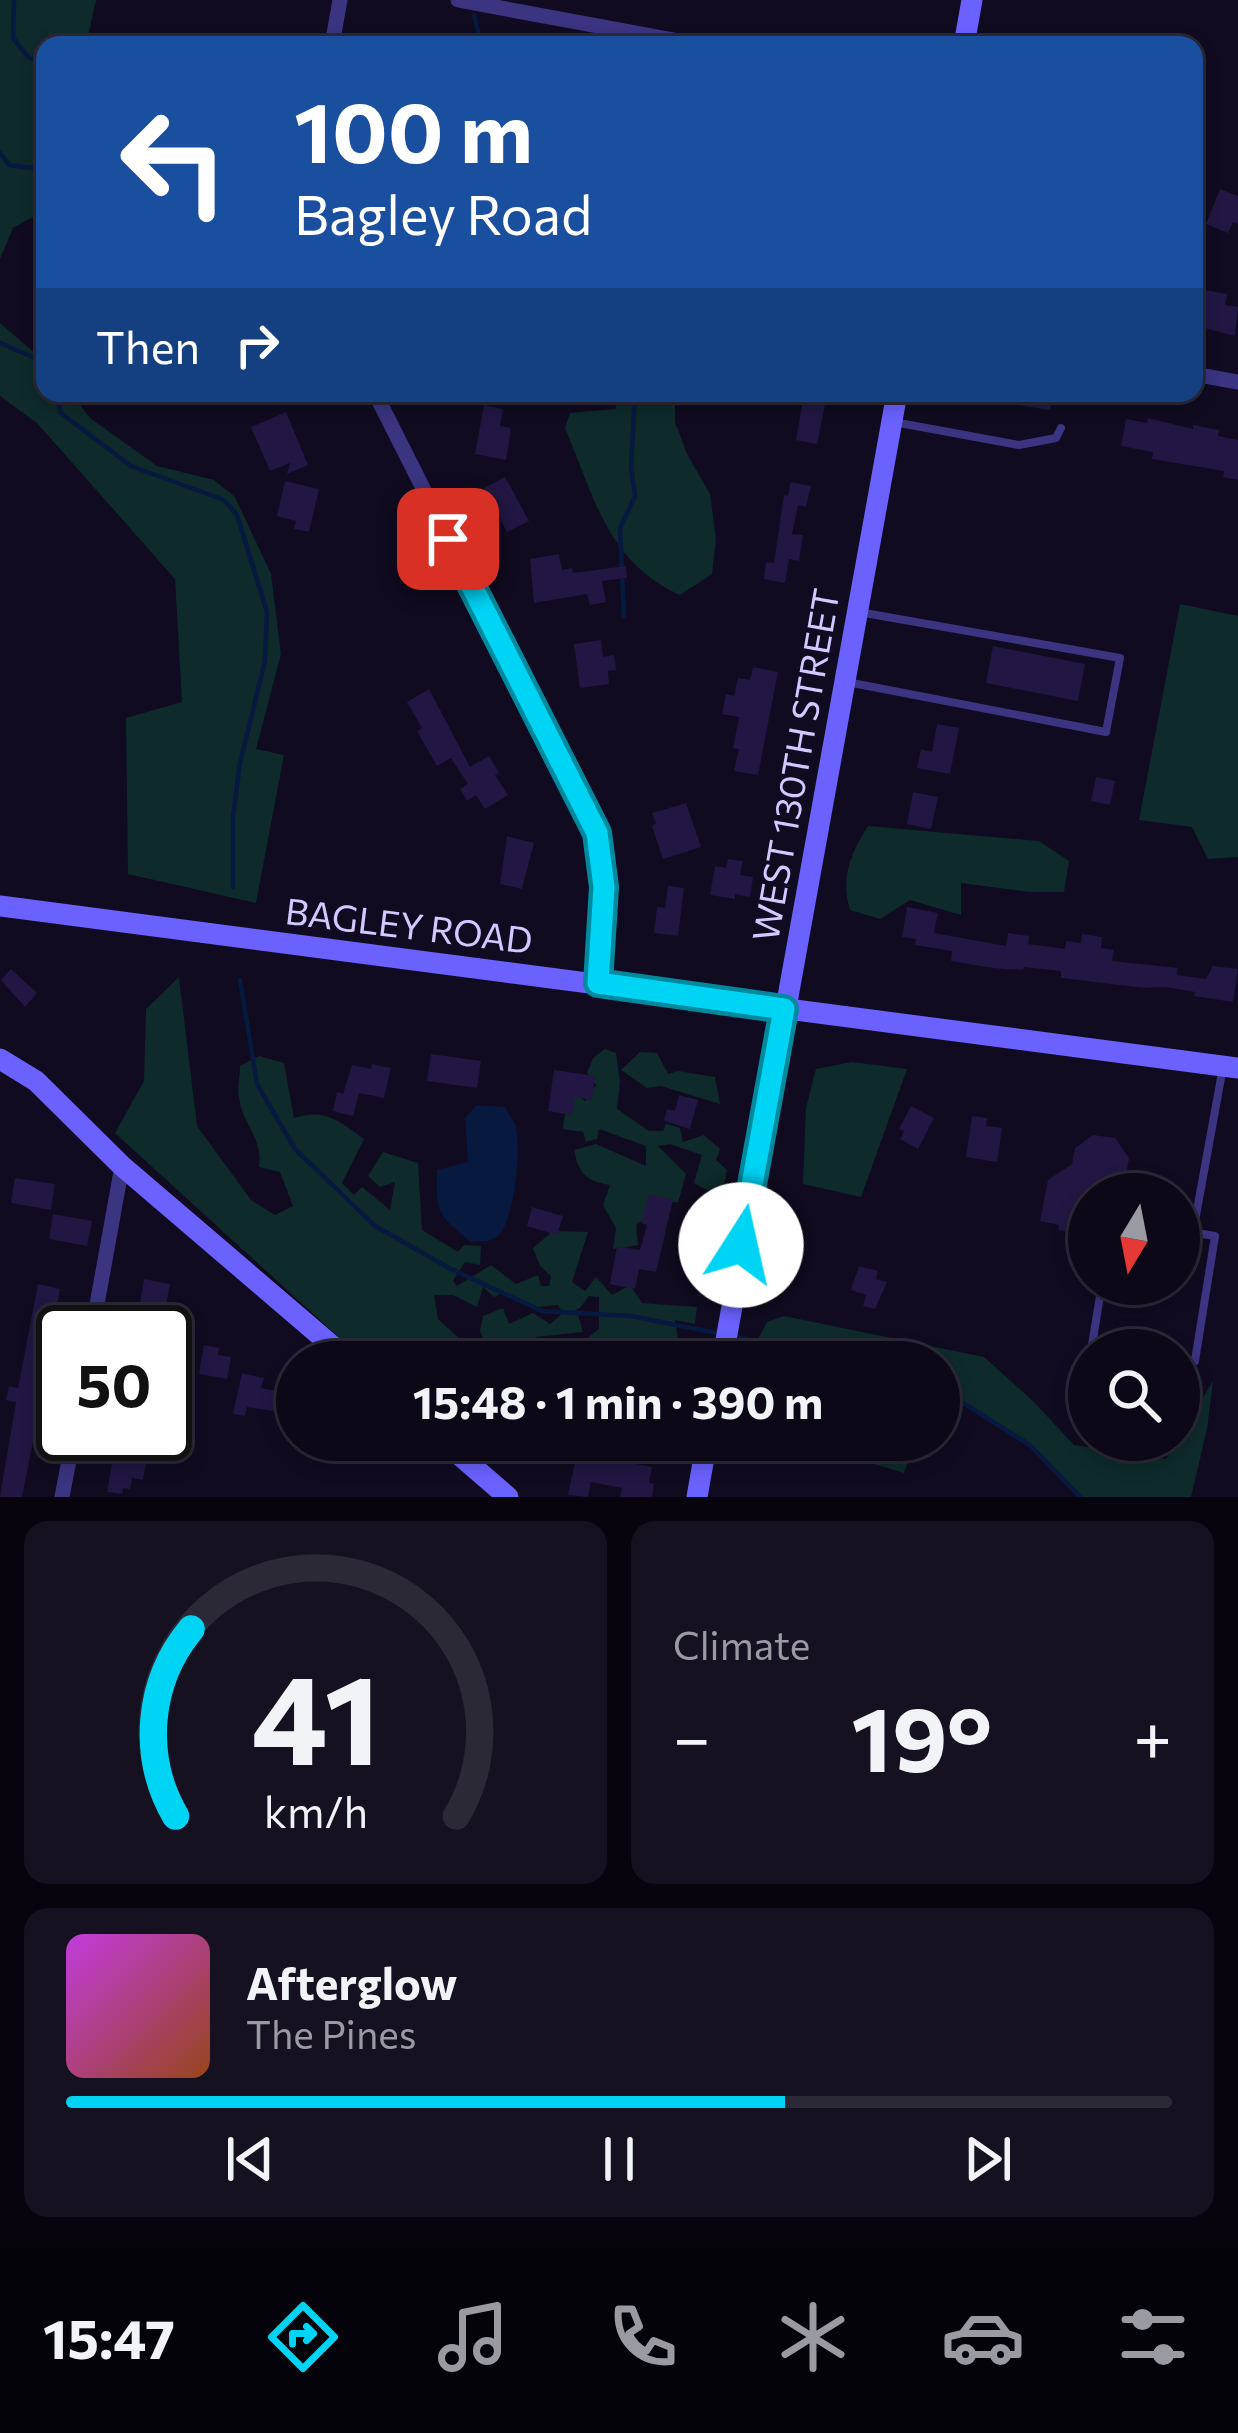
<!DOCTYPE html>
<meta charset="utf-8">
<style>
body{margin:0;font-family:Commissioner,sans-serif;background:#151121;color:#f1f3f6;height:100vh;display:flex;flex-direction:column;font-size:45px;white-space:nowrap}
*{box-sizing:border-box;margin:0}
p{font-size:39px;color:#9a9aa2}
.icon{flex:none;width:66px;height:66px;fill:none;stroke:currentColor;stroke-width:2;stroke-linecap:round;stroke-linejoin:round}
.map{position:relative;height:1497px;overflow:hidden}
.panel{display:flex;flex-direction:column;gap:24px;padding:24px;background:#07040d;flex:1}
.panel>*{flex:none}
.top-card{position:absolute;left:36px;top:36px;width:1167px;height:366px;border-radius:24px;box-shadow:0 6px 18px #0003,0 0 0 3px #2c2937;background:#1a4fa0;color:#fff;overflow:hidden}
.needle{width:78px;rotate:190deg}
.buttons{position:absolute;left:1068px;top:1173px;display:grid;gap:24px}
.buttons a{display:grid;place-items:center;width:132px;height:132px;border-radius:50%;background:#0c0818;box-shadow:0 6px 18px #0003,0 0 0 3px #2c2937;font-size:60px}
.speed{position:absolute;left:36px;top:1305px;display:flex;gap:24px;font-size:60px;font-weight:700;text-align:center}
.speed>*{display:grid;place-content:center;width:156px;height:156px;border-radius:50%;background:#0c0818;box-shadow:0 6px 18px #0003,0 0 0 3px #2c2937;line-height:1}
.speed .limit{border:6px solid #111;border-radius:18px;background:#fff;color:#111}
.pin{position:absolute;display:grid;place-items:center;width:102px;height:102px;color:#fff;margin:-51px;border-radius:24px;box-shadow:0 6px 18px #0006}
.me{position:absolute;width:132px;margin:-66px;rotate:10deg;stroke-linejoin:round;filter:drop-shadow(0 0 9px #0008)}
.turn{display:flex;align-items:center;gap:42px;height:252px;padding:0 60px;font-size:54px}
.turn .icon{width:156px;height:156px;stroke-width:2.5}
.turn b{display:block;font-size:84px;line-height:102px}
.then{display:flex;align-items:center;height:114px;padding:0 60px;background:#0003;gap:24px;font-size:45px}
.big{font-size:90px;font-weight:700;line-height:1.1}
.panel .widget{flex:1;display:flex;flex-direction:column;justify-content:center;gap:18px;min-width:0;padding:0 42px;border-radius:24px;background:#151121}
.panel .dial{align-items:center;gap:0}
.dial svg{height:312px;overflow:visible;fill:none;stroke:#2c2937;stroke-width:7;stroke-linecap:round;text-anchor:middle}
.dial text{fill:#f1f3f6;stroke:none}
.song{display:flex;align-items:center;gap:36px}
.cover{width:144px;height:144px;border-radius:18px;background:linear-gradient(135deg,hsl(290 70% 55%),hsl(20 70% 35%))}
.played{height:12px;border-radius:6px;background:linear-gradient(90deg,#00d4f5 65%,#2c2937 65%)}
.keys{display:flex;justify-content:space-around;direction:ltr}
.heat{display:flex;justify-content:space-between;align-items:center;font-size:66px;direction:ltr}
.panel .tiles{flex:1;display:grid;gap:24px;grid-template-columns:1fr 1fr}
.widget:last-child{grid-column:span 2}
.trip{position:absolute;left:276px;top:1341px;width:684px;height:120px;border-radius:60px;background:#0c0818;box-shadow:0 6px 18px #0003,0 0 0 3px #2c2937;font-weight:700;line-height:120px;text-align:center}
.tabs{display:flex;height:192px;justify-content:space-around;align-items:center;background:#05030a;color:#9a9aa2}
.tabs .icon{width:84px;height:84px}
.tabs .selected{color:#00d4f5}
.tabs b{font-size:54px;color:#f1f3f6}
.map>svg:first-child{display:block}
.green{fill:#0e2a2a}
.water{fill:#07193e}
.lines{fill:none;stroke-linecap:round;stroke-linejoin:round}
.stream{stroke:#07193e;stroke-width:4.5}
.building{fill:#211742}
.lane{stroke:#3a3481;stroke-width:8}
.street{stroke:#3a3481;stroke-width:15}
.secondary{stroke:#6b61ff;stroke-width:21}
.route-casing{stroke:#008a9f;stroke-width:30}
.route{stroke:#00d4f5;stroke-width:21}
.labels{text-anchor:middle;stroke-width:12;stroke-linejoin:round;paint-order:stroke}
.street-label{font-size:36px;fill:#d2caff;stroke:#100b20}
</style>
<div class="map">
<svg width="1238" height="1497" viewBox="0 0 1238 1497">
<rect width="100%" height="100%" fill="#100b20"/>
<g class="green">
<polygon points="0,0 96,0 86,45 45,45 45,210 13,228 0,259"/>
<polygon points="0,323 45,362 45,393 71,393 90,418 157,466 214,480 235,497 271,574 281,654 256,749 284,755 256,903 128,874 126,718 182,702 175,579 37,423 0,396"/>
<path d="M615,393H675V422L687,454L710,494L716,539L712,574L680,595C607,562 594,496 565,428L570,413L616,409Z"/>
<polygon points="1180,604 1238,616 1238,857 1208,859 1192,827 1139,820"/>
<path d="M868,826L1039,841L1069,861L1064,892H1030L961,883V915L910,900L880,919L850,910C840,879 851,852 868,826Z"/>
<path d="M179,977L197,1126L251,1200L275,1215L293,1206L280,1172L259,1167C263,1137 243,1126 239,1098C237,1088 240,1076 240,1066L259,1056L284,1063L294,1118C325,1108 339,1121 364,1139L342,1183L354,1195L362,1187L390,1210L395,1182L380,1187L368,1176L383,1152L418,1163L422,1230L458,1252L464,1245L481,1246L480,1265L465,1262L453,1281L457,1286L491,1265L516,1284L538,1275L541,1286H549L551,1276L540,1266L533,1248L553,1231L588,1232L572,1282L585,1291L596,1277L612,1295L630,1285L642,1303L697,1307L695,1324L675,1320L678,1338L704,1356V1362H582L583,1341L599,1329V1297L589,1296L580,1308L567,1314L578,1315L583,1332L536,1337L543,1353L538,1362H522L527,1355L516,1345L507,1362H491L480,1331L483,1316L503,1308L509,1324L533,1313L550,1324L563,1313L558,1305L536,1307L504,1292L494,1297L483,1287L477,1307L453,1295H434L438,1319L460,1339L454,1358L366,1362L115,1133L144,1081L146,1009Z"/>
<path d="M605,1049L616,1053L620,1082L617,1109L649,1131H663L666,1124L680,1128L683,1142L704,1135L720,1149L716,1160L727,1170L724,1187L713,1194L694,1183L702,1155L670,1144L658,1146L686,1174L678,1203L660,1199L648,1216L636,1225L638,1245L613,1249L616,1228L603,1205L610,1185C586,1181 579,1174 574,1150L596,1144L646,1166V1146L599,1129L597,1139L586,1142L583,1132L563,1129L567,1096L577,1095L585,1101L596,1085L587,1073L593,1058Z"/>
<polygon points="640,1052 657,1053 668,1074 678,1071 715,1077 720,1104 661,1086 647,1088 621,1070"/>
<polygon points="852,1062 907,1069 861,1197 803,1184 806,1108 816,1069"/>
<polygon points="784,1316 984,1357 1032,1400 1074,1445 1166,1459 1213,1381 1207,1429 1191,1497 1080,1497 1030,1445 939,1388 939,1362 746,1362 767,1322"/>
<polygon points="796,1440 915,1440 904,1473"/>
</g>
<path class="water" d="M477,1105L505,1107C506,1109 514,1122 515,1124C522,1145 515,1221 498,1236C490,1243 481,1241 471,1242C438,1216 435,1211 437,1170L468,1162L465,1118Z"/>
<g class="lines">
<g class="stream">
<polyline points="14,0 13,38 28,57 45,65"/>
<polyline points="474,15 481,45"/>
<polyline points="0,153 9,165 33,168 45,162"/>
<polyline points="0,343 35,358 45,368"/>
<polyline points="55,393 61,413 131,466 224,500 237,515 267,612 265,661 240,763 233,816 233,887"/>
<polyline points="624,617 620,528 635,496 631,467 635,393"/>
<polyline points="240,980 257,1084 295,1149 375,1226 451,1269 542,1311 631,1316 721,1334"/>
<polyline points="732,1336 846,1362"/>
<polyline points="939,1388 1030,1445 1080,1497"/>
</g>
</g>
<g class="building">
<polygon points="1220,189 1238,196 1238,224 1233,222 1228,233 1206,224"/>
<polygon points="1204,290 1227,294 1225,305 1238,307 1235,336 1197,326"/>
<polygon points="1021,393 1053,393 1050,410 1019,405"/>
<polygon points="804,395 826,399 817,444 796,440"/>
<polygon points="484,405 503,409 500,426 511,428 506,460 475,454"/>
<polygon points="286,412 308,465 287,474 290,463 270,471 251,427"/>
<polygon points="1148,418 1193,429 1193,425 1219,430 1218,436 1238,440 1238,480 1223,477 1224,471 1152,459 1153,452 1121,446 1126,419 1147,423"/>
<polygon points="505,477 529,521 507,532 484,488"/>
<polygon points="285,481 319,489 309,532 294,529 296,521 277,516"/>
<polygon points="791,482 811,486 806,507 798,505 792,534 803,535 799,561 789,559 785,583 764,579 766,562 774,563 784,495 788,496"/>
<polygon points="559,554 562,570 572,568 573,573 626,566 627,578 602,581 606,602 590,605 587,594 534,603 530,559"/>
<polygon points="601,640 603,657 614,655 616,670 608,671 609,684 580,688 574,644"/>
<polygon points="993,646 1085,664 1078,701 986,683"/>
<polygon points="753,667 778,672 758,775 734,771 739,749 733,748 739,717 722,714 726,694 734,696 738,678 750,680"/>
<polygon points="429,689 470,767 489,756 499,773 495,775 508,795 485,809 476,795 467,801 460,789 468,784 451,758 437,766 417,731 422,728 407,702"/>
<polygon points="937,724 959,728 950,774 917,768 921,749 932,752"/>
<polygon points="1096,777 1115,781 1110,805 1091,801"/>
<polygon points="913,792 938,797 931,829 907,824"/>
<polygon points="686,803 701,847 663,859 652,826 656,823 652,813"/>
<polygon points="507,836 534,843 522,889 500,884"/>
<polygon points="728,859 743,861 740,875 753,877 750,897 735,894 735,899 710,895 715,866 726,868"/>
<polygon points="668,886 684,888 678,936 654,933 657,907 665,908"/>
<polygon points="907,907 938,913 934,933 1006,946 1008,933 1029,936 1028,944 1065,949 1066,941 1081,943 1082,934 1102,937 1101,948 1114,950 1112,961 1178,968 1177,975 1206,979 1213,966 1238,969 1233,1002 1194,996 1195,992 1166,987 1144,988 1061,978 1061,971 1024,967 1023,970 993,968 951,961 952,951 915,945 916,939 902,937"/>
<polygon points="11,969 37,993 25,1007 1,980"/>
<polygon points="431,1054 481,1061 477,1088 427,1081"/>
<polygon points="372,1064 391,1068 384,1098 359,1093 353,1116 333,1111 337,1092 343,1094 352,1065 371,1069"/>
<polygon points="554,1070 595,1076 592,1100 575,1097 572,1115 548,1111"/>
<polygon points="679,1095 698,1100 690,1129 664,1121 667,1109 675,1111"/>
<polygon points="911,1106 934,1118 918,1149 900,1139 904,1131 899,1129"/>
<polygon points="972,1116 987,1118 986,1126 1002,1128 997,1162 966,1157"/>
<polygon points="1093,1135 1115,1138 1129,1158 1125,1181 1108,1194 1089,1194 1089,1219 1082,1209 1077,1234 1058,1230 1059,1225 1040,1221 1048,1180 1072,1164 1075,1148"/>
<polygon points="15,1178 55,1184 51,1210 11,1203"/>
<polygon points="649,1194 673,1200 656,1272 639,1269 635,1289 610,1284 617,1246 640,1250 647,1225 641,1223"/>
<polygon points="532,1207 563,1216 557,1235 527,1226"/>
<polygon points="53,1214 92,1221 87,1246 49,1239"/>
<polygon points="859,1266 878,1271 876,1279 887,1282 875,1309 863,1306 866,1295 851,1290"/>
<polygon points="144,1279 170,1284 161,1332 135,1332"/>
<polygon points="38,1284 60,1289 39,1411 22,1497 0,1497 16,1402 6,1400 9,1386 18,1388"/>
<polygon points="204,1345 219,1348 218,1355 231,1357 227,1379 199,1374"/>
<polygon points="242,1373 264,1378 261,1388 297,1395 297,1415 247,1407 245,1416 233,1414"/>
<polygon points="117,1434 140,1434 135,1461 146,1463 143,1480 132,1478 130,1489 123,1488 122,1494 107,1492"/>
<polygon points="577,1453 652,1467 649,1483 654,1484 652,1497 620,1497 622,1488 591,1482 588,1497 568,1495"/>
</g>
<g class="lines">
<g class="lane">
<polyline points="894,422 1019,445 1056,438 1061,428"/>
<polyline points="847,682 1106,732 1120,658 859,612"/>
<polyline points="1179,1230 1215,1236 1195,1361 1179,1358"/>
<polyline points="1193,1232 1223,1067"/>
<polyline points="1102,1284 1092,1345 1126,1350"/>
</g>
<g class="street">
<polyline points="458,0 701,45"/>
<polyline points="332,45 340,0"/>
<polyline points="1194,374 1238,382"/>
<polyline points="375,393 597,833 604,887 598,983"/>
<polyline points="92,1332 122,1166"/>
<polyline points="62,1497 74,1434"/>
</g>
<g class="secondary">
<polyline points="964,45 972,0"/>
<polyline points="0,906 1238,1068"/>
<polyline points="0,1059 36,1081 122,1166 351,1362"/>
<polyline points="722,1362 897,393"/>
<polyline points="442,1440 508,1497"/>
<polyline points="697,1497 707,1440"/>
</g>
</g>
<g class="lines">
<defs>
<polyline id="route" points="448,539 597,833 604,887 598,983 784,1009 741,1245"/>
</defs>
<use href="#route" class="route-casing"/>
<use href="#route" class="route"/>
</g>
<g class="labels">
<g class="street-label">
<text transform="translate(796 765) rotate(-80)" y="13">WEST 130TH STREET</text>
<text transform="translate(409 926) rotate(7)" y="13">BAGLEY ROAD</text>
</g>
</g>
</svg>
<div class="buttons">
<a><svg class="needle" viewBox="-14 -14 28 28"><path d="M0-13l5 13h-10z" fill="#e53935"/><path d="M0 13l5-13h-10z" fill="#9a9aa2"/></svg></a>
<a><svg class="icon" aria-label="search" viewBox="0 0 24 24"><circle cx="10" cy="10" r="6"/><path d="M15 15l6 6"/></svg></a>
</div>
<div class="speed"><div class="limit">50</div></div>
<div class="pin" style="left:448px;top:539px;background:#d93025"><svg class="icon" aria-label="arrive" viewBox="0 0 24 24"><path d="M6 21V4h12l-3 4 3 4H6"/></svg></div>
<svg class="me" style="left:741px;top:1245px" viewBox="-20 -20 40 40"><circle r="19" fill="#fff"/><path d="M0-13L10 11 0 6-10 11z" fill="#00d4f5"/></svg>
<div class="trip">15:48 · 1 min · 390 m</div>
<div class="top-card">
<div class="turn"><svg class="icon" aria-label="left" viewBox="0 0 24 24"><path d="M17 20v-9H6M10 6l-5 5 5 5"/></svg><div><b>100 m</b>Bagley Road</div></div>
<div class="then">Then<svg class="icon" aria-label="right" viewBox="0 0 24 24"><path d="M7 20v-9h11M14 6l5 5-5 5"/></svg></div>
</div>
</div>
<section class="panel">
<div class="tiles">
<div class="widget dial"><svg viewBox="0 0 100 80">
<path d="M14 69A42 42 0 1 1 86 69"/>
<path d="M14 69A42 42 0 0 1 18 21" stroke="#00d4f5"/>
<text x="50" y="56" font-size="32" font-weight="700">41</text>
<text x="50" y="72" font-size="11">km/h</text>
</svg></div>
<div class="widget"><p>Climate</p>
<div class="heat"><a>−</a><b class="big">19°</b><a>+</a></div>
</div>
<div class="widget">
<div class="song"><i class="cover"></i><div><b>Afterglow</b><p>The Pines</p></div></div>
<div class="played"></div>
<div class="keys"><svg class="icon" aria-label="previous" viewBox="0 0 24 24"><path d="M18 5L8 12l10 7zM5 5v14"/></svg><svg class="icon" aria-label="pause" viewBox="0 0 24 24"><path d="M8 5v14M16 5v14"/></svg><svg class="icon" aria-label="next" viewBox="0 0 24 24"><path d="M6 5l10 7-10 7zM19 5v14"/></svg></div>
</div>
</div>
</section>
<nav class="tabs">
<b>15:47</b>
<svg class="icon selected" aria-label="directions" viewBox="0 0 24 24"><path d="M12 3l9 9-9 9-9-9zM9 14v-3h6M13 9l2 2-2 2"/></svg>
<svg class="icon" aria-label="music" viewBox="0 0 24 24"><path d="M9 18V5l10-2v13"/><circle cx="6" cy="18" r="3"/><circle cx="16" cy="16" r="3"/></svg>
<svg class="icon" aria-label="phone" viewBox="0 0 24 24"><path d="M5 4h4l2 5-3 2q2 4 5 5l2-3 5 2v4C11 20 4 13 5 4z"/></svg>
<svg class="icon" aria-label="climate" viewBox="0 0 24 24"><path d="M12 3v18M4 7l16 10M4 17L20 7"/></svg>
<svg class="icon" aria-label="car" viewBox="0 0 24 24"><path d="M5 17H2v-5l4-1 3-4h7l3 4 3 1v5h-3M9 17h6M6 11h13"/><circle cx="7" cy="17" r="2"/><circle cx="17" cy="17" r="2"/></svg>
<svg class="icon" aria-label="filters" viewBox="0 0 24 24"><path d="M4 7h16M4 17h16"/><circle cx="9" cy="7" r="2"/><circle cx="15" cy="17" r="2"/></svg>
</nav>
